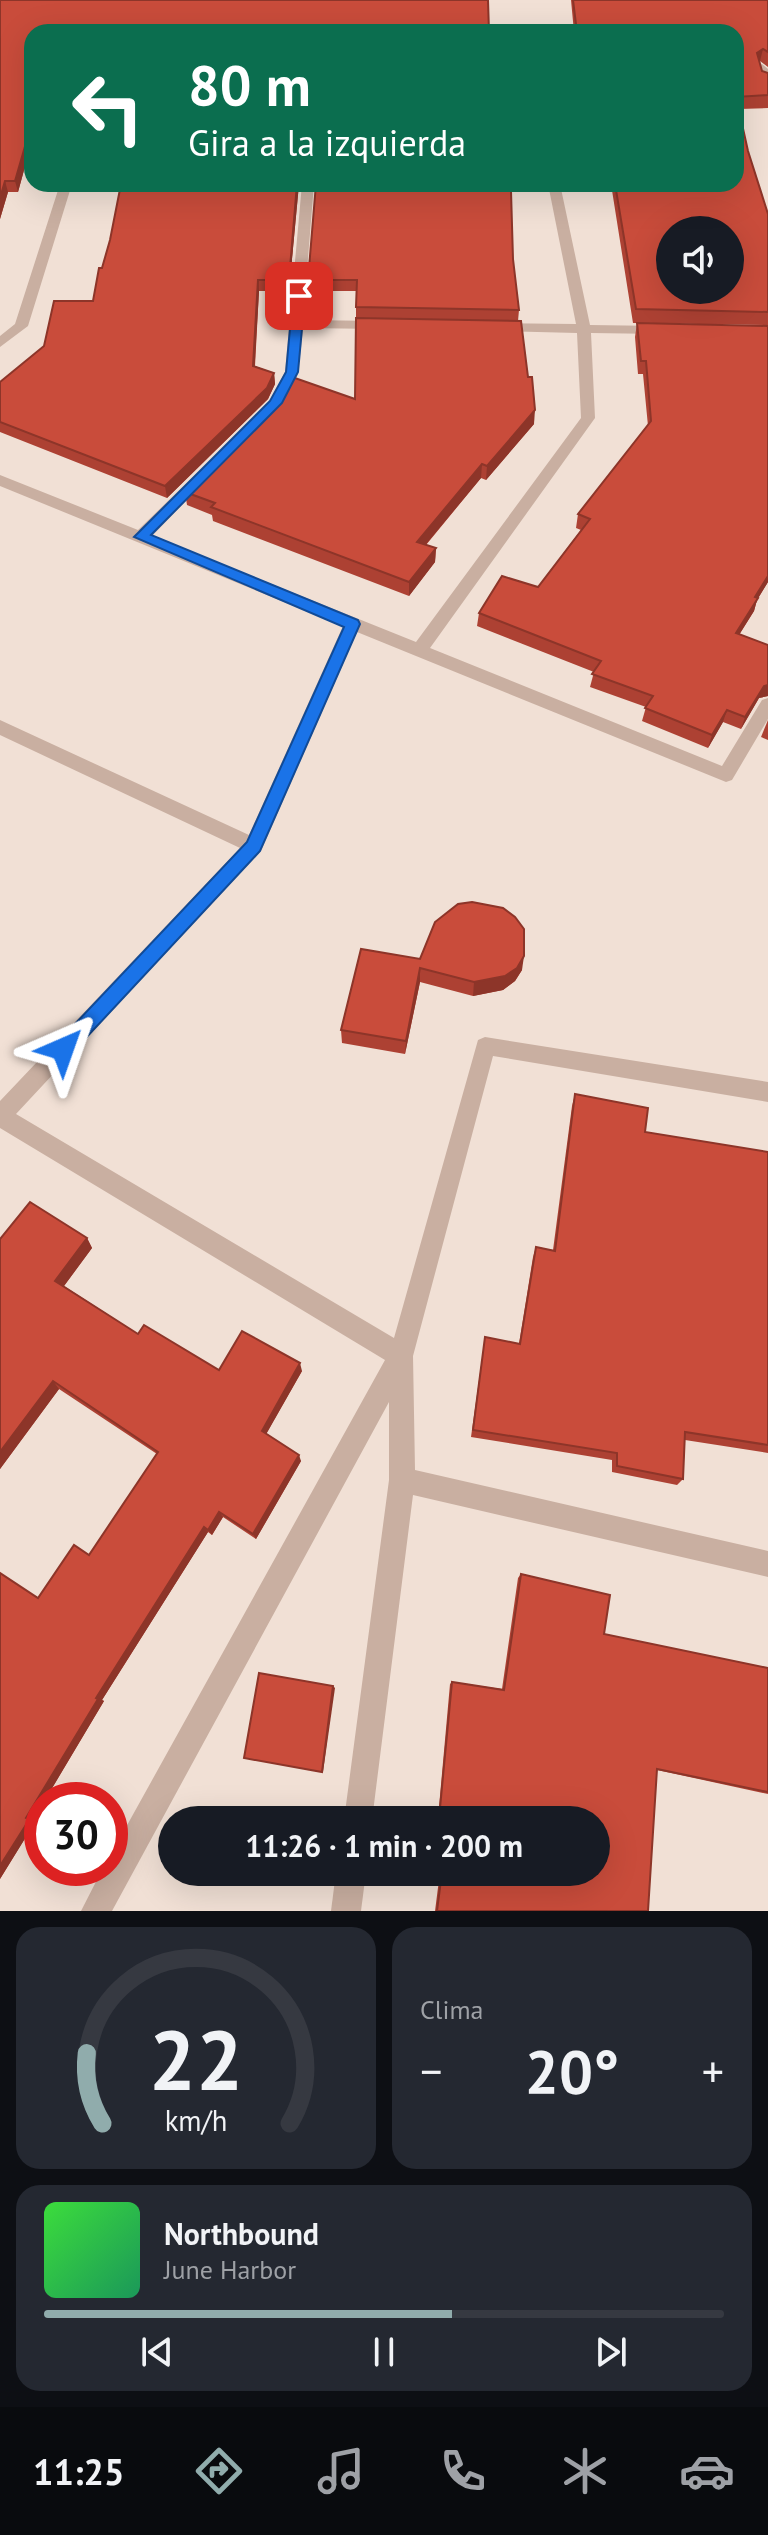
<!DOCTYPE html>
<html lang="es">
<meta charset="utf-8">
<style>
body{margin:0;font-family:"PT Sans",sans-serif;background:#242831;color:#f1f3f6;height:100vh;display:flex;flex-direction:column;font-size:30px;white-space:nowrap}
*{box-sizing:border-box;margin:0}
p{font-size:26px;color:#9ea1a6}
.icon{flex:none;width:44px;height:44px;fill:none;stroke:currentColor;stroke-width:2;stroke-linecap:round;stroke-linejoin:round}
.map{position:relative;height:1911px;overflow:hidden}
.drawer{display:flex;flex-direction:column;gap:16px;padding:16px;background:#0d0f14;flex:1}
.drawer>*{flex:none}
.hud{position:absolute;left:24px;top:24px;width:720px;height:168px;border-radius:24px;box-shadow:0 8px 32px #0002;background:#0b6e4f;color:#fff;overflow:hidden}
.tools{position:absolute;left:656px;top:216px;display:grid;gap:16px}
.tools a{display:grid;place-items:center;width:88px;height:88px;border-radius:50%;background:#171b24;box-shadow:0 8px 32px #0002;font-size:40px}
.speed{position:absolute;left:24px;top:1782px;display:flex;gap:16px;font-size:40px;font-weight:700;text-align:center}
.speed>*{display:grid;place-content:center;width:104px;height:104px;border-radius:50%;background:#171b24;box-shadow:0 8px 32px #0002;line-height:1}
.speed .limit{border:12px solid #d22;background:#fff;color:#111}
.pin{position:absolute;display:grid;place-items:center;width:68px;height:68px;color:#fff;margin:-34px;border-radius:16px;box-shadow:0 4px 12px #0006}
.me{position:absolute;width:88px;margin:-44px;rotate:43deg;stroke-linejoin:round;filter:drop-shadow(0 0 6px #0008)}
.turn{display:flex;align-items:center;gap:28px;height:168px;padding:0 32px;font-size:36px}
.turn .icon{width:104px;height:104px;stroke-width:2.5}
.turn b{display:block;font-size:56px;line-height:68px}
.big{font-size:60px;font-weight:600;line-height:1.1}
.drawer .card{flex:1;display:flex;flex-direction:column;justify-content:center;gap:12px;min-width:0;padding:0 28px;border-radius:24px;background:#242831}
.drawer .dial{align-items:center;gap:0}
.dial svg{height:208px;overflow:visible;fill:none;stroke:#363941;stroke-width:7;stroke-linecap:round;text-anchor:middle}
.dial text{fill:#f1f3f6;stroke:none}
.song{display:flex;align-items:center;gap:24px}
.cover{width:96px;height:96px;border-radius:12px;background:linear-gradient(135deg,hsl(120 70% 55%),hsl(150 70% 35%))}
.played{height:8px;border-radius:4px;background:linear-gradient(90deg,#90acac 60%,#363941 60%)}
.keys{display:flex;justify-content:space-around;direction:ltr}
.heat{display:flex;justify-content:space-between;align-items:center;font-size:44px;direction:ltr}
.drawer .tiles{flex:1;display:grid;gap:16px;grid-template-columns:1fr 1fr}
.card:last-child{grid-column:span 2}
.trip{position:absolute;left:158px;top:1806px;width:452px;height:80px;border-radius:40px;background:#171b24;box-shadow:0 8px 32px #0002;font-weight:600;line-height:80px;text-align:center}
.dock{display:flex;height:128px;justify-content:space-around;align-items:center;background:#090b0e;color:#9ea1a6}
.dock .icon{width:56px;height:56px}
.dock .current{color:#90acac}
.dock b{font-size:36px;color:#f1f3f6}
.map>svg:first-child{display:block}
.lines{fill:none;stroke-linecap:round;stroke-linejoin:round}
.minor{fill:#c9afa1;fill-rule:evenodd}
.wall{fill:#ad4133}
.shaded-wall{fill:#8d3529}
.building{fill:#c94c3b;stroke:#8d3529;stroke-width:2;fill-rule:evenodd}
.route{fill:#1a73e8;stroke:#114b97;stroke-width:2}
</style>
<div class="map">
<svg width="768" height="1911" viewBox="0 0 768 1911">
<rect width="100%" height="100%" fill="#f1e0d5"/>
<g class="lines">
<g class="minor">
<polygon points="762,64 768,69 768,86 762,83 757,67"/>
<polygon points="60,184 72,184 28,326 0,347 0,336 15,324"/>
<path d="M302,184H314L303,320L380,321L387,325L380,329L303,328C300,360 297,410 260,422L253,418L270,401L285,372Z"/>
<polygon points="548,184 560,184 590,325 660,326 667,330 660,334 591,333 595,418 430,648 722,766 762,700 768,698 768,719 732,780 726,782 357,632 261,851 16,1114 394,1338 478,1040 485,1037 768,1082 768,1102 493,1056 413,1356 415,1470 768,1551 768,1577 413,1495 372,1820 344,1820 389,1480 389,1402 112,1911 81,1911 103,1868 110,1868 110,1856 385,1360 0,1128 0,1101 240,848 0,735 0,720 249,835 343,626 0,486 0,475 138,530 198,472 208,472 208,478 152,536 416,642 581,418 577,333 496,331 489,327 496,323 576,324"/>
<polygon points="336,1872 366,1872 361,1911 331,1911"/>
</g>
</g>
<g class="wall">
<polygon points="0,0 32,32 32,141 18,192 8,192 0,219"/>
<polygon points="571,0 768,0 768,67 760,61 759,62 762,71 768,73 768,108 739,109 748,151 768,214 768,325 633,323 611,184 736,184 736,32 574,32"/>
<polygon points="121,184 299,184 289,291 259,291 255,366 274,373 275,384 268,399 167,498 0,432 0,382 44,346 93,301 110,240"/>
<polygon points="513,259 519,310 518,321 356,318 356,291 308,291 308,280"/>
<polygon points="637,323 768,326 768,582 757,600 754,611 739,635 768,645 768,696 759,698 741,729 723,722 708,748 642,721 646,707 590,687 594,672 477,626 479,613 538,587 581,530 576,528 578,514 648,426 643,374 638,374 635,337"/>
<polygon points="355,399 534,424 486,480 481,478 426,545 436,548 435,562 409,596 213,521 212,515 187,505 185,492"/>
<polygon points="768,720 768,740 761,737"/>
<polygon points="420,959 522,970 515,981 503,990 473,996 420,982 405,1054 342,1043 341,1030"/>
<polygon points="575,1094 645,1132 768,1152 768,1453 685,1440 683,1479 677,1485 612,1472 612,1460 471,1437 485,1337 519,1344 533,1257 536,1247 553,1250 572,1106"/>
<polygon points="87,1238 92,1248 64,1286 138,1334 219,1370 302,1371 266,1434 301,1461 256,1539 223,1517 212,1535 208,1532 102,1700 104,1701 45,1800 42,1800 34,1817 37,1819 0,1879 38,1597 89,1555 157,1454 59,1389 0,1469 0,1239"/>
<polygon points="521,1574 604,1634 768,1668 768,1794 657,1770 648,1911 435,1911 440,1872 596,1872 596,1820 447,1820 448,1809 439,1807 450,1684 452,1682 502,1689 518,1578"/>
</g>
<g class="shaded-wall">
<polygon points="763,49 760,61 754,66 757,53"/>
<polygon points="32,122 32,141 18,192 15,181"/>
<polygon points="5,181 8,192 0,219 0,198"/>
<polygon points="297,184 299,184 289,291 289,280"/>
<polygon points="258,280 259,291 254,377 253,366"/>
<polygon points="274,373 275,384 268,399 167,498 165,486"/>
<polygon points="535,410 534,424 486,480 487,466"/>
<polygon points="482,464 481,478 417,555 417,542"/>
<polygon points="436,548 435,562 409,596 409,582"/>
<polygon points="768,576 768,582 757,600 754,611 732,646 736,633 755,597"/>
<polygon points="768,685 768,696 759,698 741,729 745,717 764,686"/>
<polygon points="727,710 723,722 708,748 712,735"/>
<polygon points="524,956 522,970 515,981 503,990 473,996 474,982"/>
<polygon points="420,968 420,982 405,1054 406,1041"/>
<polygon points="87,1238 92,1248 61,1290 55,1281"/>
<polygon points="300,1363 302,1371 264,1438 262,1431"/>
<polygon points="53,1381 59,1389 0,1469 0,1452"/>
<polygon points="299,1455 301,1461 256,1539 253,1534"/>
<polygon points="219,1512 223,1517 212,1535 208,1530"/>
<polygon points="204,1527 208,1532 102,1700 104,1701 45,1800 42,1800 42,1804 34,1817 37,1819 0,1879 0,1866 26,1818 96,1698"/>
<polygon points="333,1686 335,1688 323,1772 322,1772"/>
</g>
<g class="building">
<polygon points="0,0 488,0 489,32 32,32 32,122 15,181 5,181 0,198"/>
<polygon points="573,0 768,0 768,52 763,49 757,53 762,71 768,73 768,95 736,97 736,32 577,32"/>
<path d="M736,97L748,151L768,214V312L636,309L615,184H736ZM670,230H730V290H670Z"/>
<polygon points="121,184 297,184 289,280 258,280 253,366 274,373 267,388 165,486 0,422 0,382 44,346 54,301 93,301 99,268 102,268 110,240"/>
<polygon points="316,184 506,184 506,190 511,191 513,259 519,310 356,307 357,280 308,280"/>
<polygon points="356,318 521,321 528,377 532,377 535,410 487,466 482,464 417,542 436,548 409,582 211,507 215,503 185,492 282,394 292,377 355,399"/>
<polygon points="637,323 768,326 768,576 755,597 758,598 736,633 768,645 768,685 764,686 745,717 727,710 712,735 645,708 653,696 592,674 601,661 479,613 502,576 538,587 590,519 578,514 651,421 646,361 641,361"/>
<polygon points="472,902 503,908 515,917 524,929 524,956 517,968 505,976 474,982 420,968 406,1041 341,1030 361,949 420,959 435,922 458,904"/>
<polygon points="575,1094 648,1108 645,1132 768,1152 768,1445 685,1432 683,1479 617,1466 617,1453 473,1430 485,1337 520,1344 536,1247 555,1251"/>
<polygon points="30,1202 87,1238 55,1281 138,1334 144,1325 219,1370 242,1331 300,1363 262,1431 299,1455 253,1534 219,1512 208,1530 204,1527 96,1698 98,1699 26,1818 29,1820 0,1866 0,1573 38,1598 74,1545 89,1555 158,1452 53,1381 0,1452 0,1239"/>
<polygon points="521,1574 610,1595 604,1634 768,1668 768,1792 657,1769 648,1911 437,1911 442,1872 596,1872 596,1820 449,1820 450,1810 440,1808 452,1682 504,1690"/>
<polygon points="259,1673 333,1686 322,1772 244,1758"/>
</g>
<polygon class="route" points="299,292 305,296 298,372 282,403 151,535 358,620 360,624 260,851 70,1055 63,1058 57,1055 54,1049 57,1043 247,842 344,627 134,537 270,401 286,372 293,296"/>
</svg>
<div class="tools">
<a><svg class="icon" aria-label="sound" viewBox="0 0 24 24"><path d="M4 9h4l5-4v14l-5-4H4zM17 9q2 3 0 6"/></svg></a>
</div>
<div class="speed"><div class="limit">30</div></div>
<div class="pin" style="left:299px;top:296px;background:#d93025"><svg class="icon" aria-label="arrive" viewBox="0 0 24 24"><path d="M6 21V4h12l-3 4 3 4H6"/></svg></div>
<svg class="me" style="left:63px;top:1049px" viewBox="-20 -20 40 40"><path d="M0-17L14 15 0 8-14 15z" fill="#1a73e8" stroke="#fff" stroke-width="4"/></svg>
<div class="trip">11:26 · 1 min · 200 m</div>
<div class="hud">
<div class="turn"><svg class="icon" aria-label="left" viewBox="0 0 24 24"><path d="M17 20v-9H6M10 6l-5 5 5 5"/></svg><div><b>80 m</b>Gira a la izquierda</div></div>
</div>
</div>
<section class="drawer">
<div class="tiles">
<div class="card dial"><svg viewBox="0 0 100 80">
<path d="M14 69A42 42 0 1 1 86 69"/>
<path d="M14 69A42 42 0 0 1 8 42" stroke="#90acac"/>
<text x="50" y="56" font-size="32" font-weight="700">22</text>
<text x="50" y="72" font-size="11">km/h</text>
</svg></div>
<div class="card"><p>Clima</p>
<div class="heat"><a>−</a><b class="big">20°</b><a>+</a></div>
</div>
<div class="card">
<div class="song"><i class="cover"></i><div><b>Northbound</b><p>June Harbor</p></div></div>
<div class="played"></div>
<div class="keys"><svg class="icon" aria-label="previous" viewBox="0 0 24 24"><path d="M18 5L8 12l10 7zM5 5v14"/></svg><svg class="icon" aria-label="pause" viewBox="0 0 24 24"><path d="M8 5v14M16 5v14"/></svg><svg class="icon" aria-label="next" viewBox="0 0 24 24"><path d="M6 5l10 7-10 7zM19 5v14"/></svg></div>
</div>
</div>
</section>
<nav class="dock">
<b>11:25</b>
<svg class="icon current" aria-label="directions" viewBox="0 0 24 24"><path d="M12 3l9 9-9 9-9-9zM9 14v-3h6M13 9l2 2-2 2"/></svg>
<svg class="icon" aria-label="music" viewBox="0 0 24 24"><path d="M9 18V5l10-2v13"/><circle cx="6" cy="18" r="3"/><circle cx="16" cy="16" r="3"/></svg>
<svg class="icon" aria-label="phone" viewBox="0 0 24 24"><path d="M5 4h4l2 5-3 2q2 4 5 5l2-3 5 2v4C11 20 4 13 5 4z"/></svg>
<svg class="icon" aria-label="climate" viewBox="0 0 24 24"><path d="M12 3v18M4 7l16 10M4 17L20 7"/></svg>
<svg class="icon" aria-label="car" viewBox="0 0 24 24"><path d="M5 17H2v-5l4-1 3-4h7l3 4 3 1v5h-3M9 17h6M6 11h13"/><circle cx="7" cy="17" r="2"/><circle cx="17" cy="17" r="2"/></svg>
</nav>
